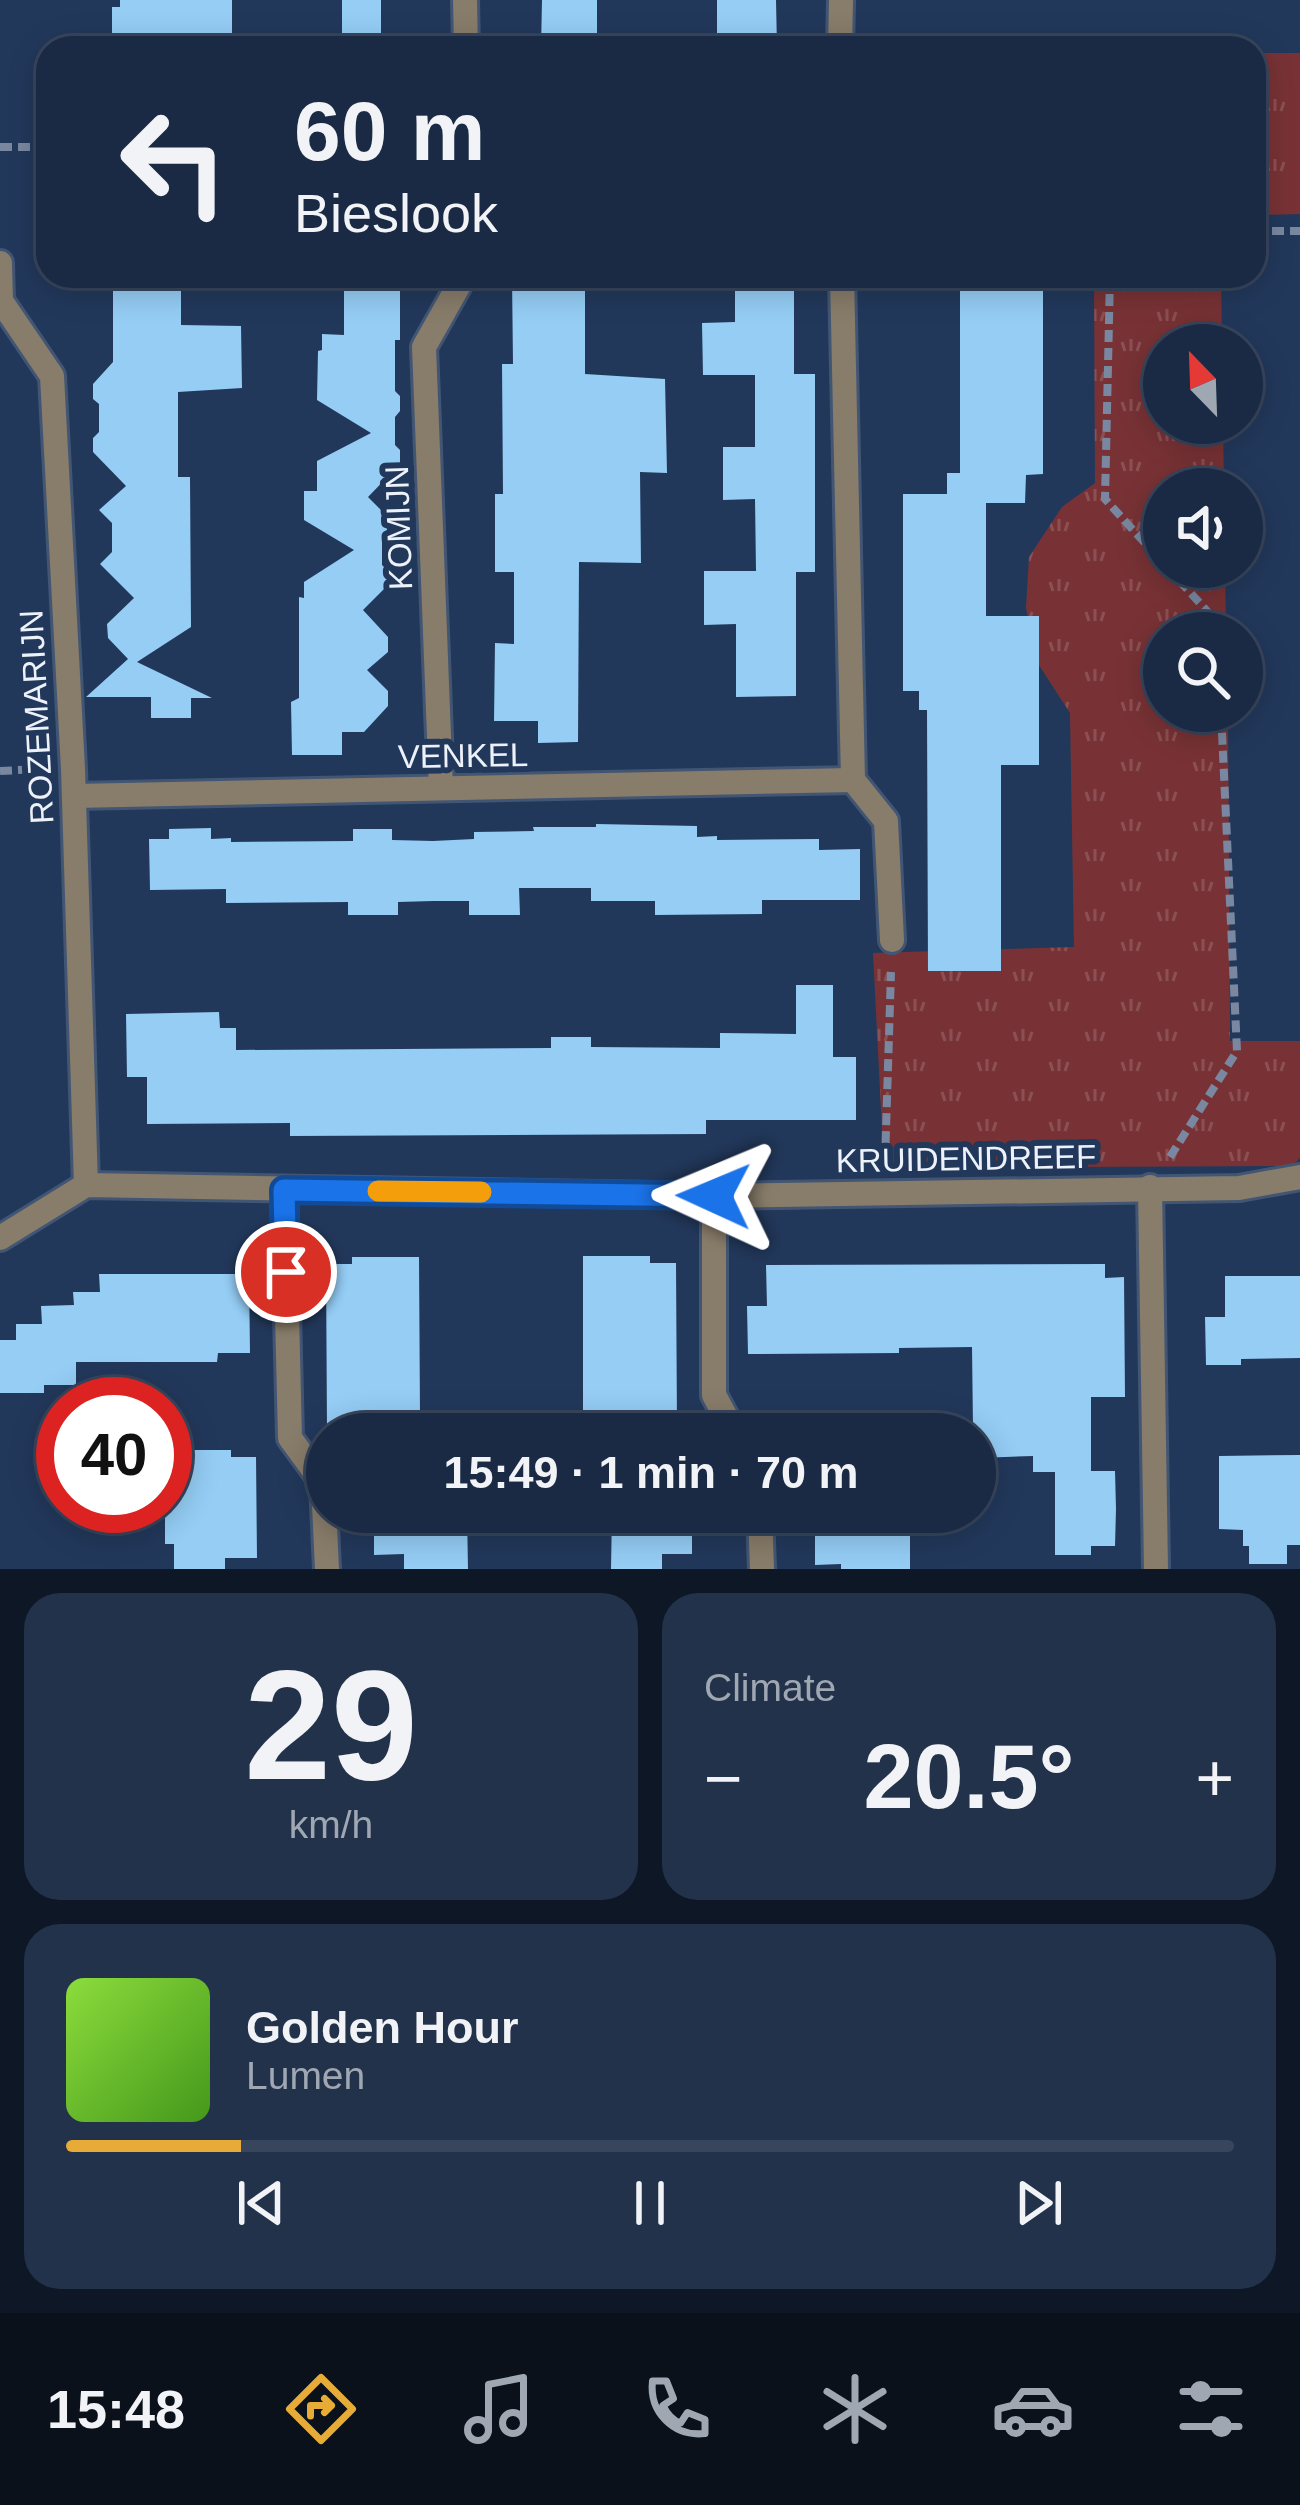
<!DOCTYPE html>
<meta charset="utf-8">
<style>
body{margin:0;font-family:Helvetica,sans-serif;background:#23324b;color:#f1f3f6;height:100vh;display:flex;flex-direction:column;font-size:45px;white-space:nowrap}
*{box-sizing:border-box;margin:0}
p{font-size:39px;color:#9fa7b2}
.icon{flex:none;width:66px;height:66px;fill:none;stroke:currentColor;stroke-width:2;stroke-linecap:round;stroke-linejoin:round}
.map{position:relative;height:1569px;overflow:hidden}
.side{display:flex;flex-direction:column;gap:24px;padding:24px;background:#0e1725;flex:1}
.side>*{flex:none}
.guide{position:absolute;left:36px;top:36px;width:1230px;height:252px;border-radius:36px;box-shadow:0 6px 30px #0003,0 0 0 3px #38465d;background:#1a2a44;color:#f1f3f6;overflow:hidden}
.needle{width:78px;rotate:337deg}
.controls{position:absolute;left:1143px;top:324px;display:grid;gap:24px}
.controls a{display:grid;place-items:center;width:120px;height:120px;border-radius:50%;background:#1a2a44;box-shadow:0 6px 30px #0003,0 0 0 3px #38465d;font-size:60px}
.speed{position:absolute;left:36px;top:1377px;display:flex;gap:24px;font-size:60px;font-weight:700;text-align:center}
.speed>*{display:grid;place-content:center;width:156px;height:156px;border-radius:50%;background:#1a2a44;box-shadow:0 6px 30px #0003,0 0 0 3px #38465d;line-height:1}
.speed .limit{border:18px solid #d22;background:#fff;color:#111}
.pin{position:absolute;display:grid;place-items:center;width:102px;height:102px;color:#fff;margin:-51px;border:6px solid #fff;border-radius:50%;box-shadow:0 3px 12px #0007}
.me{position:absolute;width:132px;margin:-66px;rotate:271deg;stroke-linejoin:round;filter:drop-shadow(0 0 9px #0008)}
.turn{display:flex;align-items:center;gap:42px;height:252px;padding:0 60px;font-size:54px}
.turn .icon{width:156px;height:156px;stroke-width:2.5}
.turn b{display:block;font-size:84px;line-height:102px}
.big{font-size:90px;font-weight:700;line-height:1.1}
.side .widget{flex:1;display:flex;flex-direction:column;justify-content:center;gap:18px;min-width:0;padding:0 42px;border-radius:36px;background:#23324b}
.side .dial{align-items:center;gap:0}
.dial b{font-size:156px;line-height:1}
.song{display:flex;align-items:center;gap:36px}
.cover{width:144px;height:144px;border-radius:18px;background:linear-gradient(135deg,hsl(90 70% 55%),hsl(100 70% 35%))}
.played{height:12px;border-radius:6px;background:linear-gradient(90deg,#e7ac37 15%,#38465d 15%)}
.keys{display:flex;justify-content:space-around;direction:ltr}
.heat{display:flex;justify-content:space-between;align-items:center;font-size:66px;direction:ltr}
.side .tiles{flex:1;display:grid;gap:24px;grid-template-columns:1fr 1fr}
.widget:last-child{grid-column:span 2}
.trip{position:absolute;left:306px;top:1413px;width:690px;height:120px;border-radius:60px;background:#1a2a44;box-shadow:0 6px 30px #0003,0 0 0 3px #38465d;font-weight:700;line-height:120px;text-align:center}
.tabs{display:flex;height:192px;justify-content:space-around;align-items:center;background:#0a111b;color:#9fa7b2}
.tabs .icon{width:84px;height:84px}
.tabs .selected{color:#e7ac37}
.tabs b{font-size:54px;color:#f1f3f6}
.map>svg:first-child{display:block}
.grass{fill:url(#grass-tufts)}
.building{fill:#95cdf5}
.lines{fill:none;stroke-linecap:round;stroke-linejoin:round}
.minor-casing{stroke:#425674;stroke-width:30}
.tertiary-casing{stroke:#425674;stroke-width:30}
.path{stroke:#7988a0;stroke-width:8;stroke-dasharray:12 6;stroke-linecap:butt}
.minor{stroke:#887c6a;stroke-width:24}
.tertiary{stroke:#887c6a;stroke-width:24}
.route-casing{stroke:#114b97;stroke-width:30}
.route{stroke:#1a73e8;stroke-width:21}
.slow{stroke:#f59e0b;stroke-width:21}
.labels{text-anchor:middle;stroke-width:12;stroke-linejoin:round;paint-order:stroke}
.street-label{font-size:33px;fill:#ecf1fa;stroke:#22385b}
</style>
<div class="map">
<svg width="1300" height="1569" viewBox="0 0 1300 1569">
<defs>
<pattern id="grass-tufts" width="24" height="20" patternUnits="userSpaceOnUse" patternTransform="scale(3)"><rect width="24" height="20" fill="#783235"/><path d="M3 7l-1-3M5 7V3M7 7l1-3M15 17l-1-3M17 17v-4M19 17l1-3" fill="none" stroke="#8b5053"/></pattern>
</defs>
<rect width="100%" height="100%" fill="#22385b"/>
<g class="grass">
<polygon points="1254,53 1300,53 1300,214 1254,215"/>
<polygon points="1094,276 1221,276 1222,345 1164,345 1164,423 1223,423 1224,489 1164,489 1164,567 1225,567 1226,633 1164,633 1164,711 1228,711 1230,1041 1300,1041 1300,1158 1292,1166 884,1168 873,953 1074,947 1070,713 1037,662 1026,608 1029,557 1062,507 1095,483"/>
</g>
<g class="building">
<polygon points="120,0 232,0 232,48 112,48 112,7 120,7"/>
<rect x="342" y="0" width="39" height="48"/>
<polygon points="542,0 597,0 597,48 541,48"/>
<polygon points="717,0 776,0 777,48 717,48"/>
<polygon points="113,276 181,276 181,325 241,326 242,388 178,392 178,477 190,477 191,627 137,662 212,698 191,698 191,718 151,718 151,697 86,697 128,659 108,638 107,624 134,598 100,564 112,552 112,523 99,510 126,486 93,452 93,438 99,432 99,404 93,399 93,384 113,362"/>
<polygon points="344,276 400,276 400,340 395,340 395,391 400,396 400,411 395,417 395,445 400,450 400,464 368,497 387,516 387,531 382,536 382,565 387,570 388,585 363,610 388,637 388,652 367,670 388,691 388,706 364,732 342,732 342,755 292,755 291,702 299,698 299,597 304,598 304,582 354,550 304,520 304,491 317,491 317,461 371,433 317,400 318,351 322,350 322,334 344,335"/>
<polygon points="512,276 585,276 585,374 665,379 667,473 640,472 641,563 579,562 578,742 538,743 538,721 494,721 495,643 514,644 514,572 495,572 495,494 503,494 502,364 513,364"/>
<polygon points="735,276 794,276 794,374 815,374 815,572 796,572 796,696 736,697 736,624 704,625 704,571 756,571 755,499 723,500 723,447 755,447 755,375 703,375 702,323 735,322"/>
<polygon points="960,276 1043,276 1043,474 1026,475 1025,503 986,503 986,616 1039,616 1039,765 1001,765 1001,971 928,971 927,710 919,710 919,691 903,691 903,494 947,494 947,473 960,473"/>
<polygon points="596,824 697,826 697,837 717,836 717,840 819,839 819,850 860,849 860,900 762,900 762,914 655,915 655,901 591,901 591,888 519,888 520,915 469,915 469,901 433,901 398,902 398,915 348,915 348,902 226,903 226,889 150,890 149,839 169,839 169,829 211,828 211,839 231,838 231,842 353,841 353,829 392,829 392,840 433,841 474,839 474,832 534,831 533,827 596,827"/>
<polygon points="796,985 833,985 833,1057 856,1057 856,1120 706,1120 706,1134 290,1136 290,1123 147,1124 147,1077 127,1077 126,1014 219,1012 220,1028 236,1028 236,1050 551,1048 551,1037 591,1037 591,1047 720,1048 720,1033 796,1034"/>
<polygon points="583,1256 650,1256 650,1263 676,1263 677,1426 647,1427 647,1434 597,1434 597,1414 583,1414"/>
<polygon points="352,1257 419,1257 420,1414 407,1414 407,1434 356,1434 356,1428 327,1428 326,1264 352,1264"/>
<polygon points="1105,1264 1105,1278 1124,1277 1125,1397 1091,1397 1091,1471 1115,1471 1116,1509 1115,1546 1091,1546 1091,1555 1055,1555 1055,1472 1033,1472 1033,1456 978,1458 976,1429 973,1429 972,1347 899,1348 899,1353 748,1354 747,1306 767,1306 766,1265"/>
<polygon points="99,1274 249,1274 250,1353 218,1353 217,1362 76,1362 76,1385 44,1385 44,1393 0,1393 0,1340 16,1340 16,1324 42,1324 41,1306 74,1305 73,1292 100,1292"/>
<polygon points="1225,1276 1300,1276 1300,1358 1241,1359 1241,1365 1206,1365 1205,1317 1225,1317"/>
<polygon points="165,1450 231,1450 231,1457 256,1457 257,1558 225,1558 225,1569 174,1569 174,1544 165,1544"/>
<polygon points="1300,1455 1300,1545 1287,1545 1287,1564 1249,1564 1249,1546 1243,1546 1243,1530 1219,1529 1219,1456"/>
<polygon points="400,1512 467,1512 468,1569 404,1569 404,1554 374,1555 374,1518 400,1517"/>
<polygon points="612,1512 666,1512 666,1516 692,1517 692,1554 662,1554 662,1569 611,1569"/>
<polygon points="845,1512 889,1512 889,1528 910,1527 910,1569 841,1569 841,1564 815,1565 815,1527 845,1528"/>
</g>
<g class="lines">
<defs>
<g id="minor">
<polyline points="465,0 466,48"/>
<polyline points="840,48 841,0"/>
<polyline points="0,263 1,301 52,376 73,769 86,1185"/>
<polyline points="853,780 886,821 892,940"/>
<polyline points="441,788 424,347 464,276"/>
<polyline points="74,796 853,780 842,276"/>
<polyline points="1150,1187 1156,1569"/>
<polyline points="284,1189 290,1438 323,1483 327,1569"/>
<polyline points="714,1196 714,1395 735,1434"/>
<polyline points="760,1512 762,1569"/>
</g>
<polyline id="tertiary" points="0,1238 86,1185 714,1196 1239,1188 1300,1177"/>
</defs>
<use href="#minor" class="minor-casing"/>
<use href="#tertiary" class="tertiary-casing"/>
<g class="path">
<polyline points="0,147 48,147"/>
<polyline points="1254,231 1300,231"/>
<polyline points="1110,276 1105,499 1164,564"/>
<polyline points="1167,567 1217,622 1218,633"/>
<polyline points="0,771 40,769"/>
<polyline points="1170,1157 1237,1051 1221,711"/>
<polyline points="885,1161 891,972"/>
</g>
<use href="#minor" class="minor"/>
<use href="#tertiary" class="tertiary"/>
</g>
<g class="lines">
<defs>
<polyline id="route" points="286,1272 284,1190 714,1196"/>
</defs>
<use href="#route" class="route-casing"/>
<use href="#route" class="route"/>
<polyline class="slow" points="378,1191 481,1192"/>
</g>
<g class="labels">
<g class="street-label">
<text transform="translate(398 528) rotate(-92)" y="12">KOMIJN</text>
<text transform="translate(36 717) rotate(-93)" y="12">ROZEMARIJN</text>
<text transform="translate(463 755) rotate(-1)" y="12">VENKEL</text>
<text transform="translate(966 1158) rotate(-1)" y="12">KRUIDENDREEF</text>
</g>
</g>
</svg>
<div class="controls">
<a><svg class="needle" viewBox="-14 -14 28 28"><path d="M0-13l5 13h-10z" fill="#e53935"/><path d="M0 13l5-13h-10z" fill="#9fa7b2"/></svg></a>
<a><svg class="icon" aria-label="sound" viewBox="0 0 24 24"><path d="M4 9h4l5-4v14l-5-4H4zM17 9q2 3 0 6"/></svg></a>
<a><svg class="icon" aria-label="search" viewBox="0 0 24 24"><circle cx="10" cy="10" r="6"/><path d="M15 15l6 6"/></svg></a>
</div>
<div class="speed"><div class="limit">40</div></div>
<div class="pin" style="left:286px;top:1272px;background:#d93025"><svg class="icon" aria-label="arrive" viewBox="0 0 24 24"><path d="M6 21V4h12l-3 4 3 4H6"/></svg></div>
<svg class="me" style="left:714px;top:1196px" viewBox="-20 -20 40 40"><path d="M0-17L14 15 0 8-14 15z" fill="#1a73e8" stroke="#fff" stroke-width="4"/></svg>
<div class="trip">15:49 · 1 min · 70 m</div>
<div class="guide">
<div class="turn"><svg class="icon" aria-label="left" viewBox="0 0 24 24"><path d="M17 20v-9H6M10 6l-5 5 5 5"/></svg><div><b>60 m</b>Bieslook</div></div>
</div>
</div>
<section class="side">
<div class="tiles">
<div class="widget dial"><b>29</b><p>km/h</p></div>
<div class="widget"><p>Climate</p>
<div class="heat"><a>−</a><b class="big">20.5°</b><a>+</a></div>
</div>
<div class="widget">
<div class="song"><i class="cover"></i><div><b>Golden Hour</b><p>Lumen</p></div></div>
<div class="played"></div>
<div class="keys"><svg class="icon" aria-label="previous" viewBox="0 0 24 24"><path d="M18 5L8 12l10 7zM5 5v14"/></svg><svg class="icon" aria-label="pause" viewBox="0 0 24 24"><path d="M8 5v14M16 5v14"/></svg><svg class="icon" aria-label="next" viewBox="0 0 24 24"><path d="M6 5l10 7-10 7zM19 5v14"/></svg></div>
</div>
</div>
</section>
<nav class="tabs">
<b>15:48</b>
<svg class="icon selected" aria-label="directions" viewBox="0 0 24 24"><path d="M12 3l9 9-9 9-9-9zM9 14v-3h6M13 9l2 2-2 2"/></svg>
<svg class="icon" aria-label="music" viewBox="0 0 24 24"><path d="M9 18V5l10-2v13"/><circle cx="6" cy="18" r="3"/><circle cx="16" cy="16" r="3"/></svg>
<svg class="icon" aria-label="phone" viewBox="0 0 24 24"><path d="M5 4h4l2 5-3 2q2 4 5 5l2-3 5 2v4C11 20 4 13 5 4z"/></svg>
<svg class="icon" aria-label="climate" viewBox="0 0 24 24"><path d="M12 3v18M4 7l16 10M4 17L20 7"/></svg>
<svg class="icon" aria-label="car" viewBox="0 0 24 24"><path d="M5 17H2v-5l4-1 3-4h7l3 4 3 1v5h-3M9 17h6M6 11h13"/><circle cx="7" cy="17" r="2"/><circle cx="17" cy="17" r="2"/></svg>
<svg class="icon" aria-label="filters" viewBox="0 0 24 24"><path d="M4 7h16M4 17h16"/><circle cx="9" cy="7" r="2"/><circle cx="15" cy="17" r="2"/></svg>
</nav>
